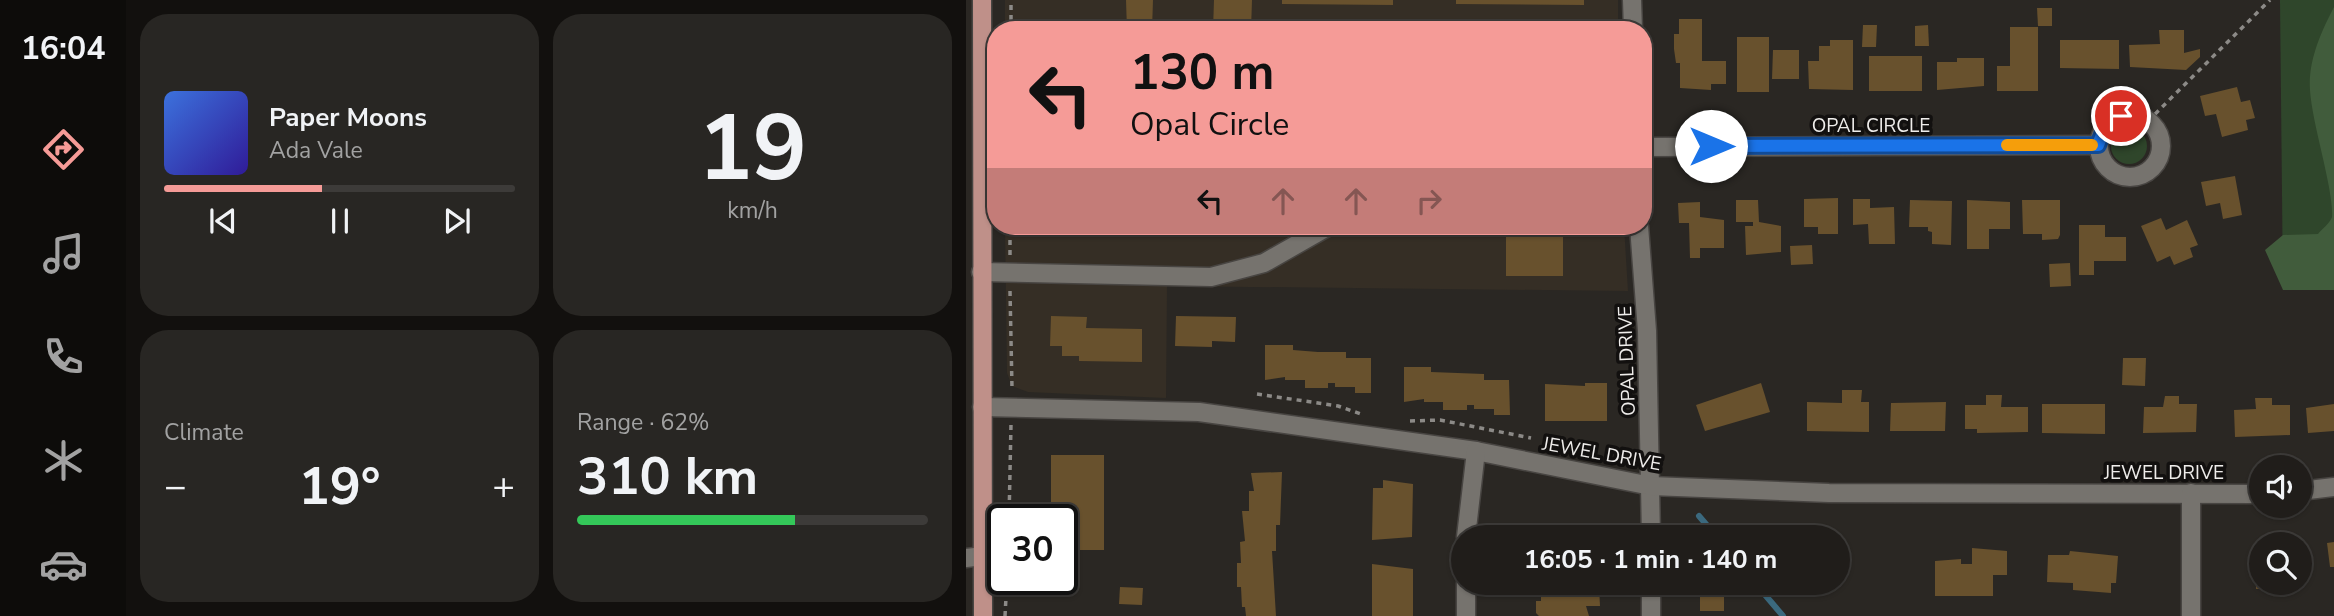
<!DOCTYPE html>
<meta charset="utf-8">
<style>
body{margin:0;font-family:"Nunito Sans",sans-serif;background:#282623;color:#f1f3f6;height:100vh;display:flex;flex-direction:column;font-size:26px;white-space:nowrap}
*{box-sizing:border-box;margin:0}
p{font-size:23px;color:#a2a2a2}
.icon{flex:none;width:38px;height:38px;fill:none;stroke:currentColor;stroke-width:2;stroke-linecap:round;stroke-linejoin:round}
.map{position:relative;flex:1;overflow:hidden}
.drawer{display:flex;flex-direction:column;gap:14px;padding:14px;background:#12100e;width:840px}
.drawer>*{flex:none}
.guide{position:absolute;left:21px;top:21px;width:665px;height:214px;border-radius:28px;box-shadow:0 2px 5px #0004,0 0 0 2px #3d3b39;background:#f59b97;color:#111;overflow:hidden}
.tools{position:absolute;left:1283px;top:455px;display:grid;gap:14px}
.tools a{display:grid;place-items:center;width:63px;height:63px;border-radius:50%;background:#201d1a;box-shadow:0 2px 5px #0004,0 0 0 2px #3d3b39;font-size:35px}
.speed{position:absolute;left:21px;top:504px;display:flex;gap:14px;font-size:35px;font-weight:700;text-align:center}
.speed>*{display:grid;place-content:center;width:91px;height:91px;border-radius:50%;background:#201d1a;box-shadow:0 2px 5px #0004,0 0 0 2px #3d3b39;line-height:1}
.speed .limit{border:4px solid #111;border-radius:10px;background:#fff;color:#111}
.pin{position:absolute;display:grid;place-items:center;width:60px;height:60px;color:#fff;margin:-30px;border:4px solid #fff;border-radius:50%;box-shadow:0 2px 7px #0007}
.me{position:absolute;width:77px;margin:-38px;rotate:90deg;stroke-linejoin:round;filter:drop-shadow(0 0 5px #0008)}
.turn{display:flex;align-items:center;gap:24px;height:147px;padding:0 28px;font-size:32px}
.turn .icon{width:91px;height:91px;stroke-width:2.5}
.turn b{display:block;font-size:49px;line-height:60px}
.lanes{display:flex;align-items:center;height:66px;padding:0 28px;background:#0003;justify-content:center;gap:35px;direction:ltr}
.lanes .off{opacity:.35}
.big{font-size:52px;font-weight:700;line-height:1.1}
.drawer .tile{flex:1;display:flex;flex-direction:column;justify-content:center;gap:10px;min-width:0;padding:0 24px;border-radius:28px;background:#282623}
.drawer .dial{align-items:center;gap:0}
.dial b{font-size:91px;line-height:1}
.song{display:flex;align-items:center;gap:21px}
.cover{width:84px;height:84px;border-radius:10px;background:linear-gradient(135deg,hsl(220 70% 55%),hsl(250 70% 35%))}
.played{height:7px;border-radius:4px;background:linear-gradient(90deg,#f59b97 45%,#3d3b39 45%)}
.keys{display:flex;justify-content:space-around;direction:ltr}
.heat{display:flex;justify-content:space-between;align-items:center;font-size:38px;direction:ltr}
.charge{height:10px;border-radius:5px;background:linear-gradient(90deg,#34c759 62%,#3d3b39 0)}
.drawer .tiles{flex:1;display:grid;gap:14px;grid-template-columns:repeat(2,1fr)}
.trip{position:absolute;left:485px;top:525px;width:399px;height:70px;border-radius:35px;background:#201d1a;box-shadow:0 2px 5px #0004,0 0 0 2px #3d3b39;font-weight:700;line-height:70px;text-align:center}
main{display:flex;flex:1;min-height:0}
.tabs{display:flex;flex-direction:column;width:126px;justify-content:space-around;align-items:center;background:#0d0c0a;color:#a2a2a2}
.tabs .icon{width:49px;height:49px}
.tabs .on{color:#f59b97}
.tabs b{font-size:32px;color:#f1f3f6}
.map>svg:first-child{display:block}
.built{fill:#352e25}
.green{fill:#2f462b}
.forest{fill:#415c3c}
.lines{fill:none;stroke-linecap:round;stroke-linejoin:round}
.stream{stroke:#3b697e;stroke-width:6}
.building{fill:#68512d}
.minor-casing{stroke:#484542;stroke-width:21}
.major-casing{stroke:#484542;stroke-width:21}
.path{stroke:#8c8a87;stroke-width:3.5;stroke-dasharray:5 5;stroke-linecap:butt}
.minor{stroke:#76736e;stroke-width:18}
.major{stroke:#bf9089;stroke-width:18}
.route-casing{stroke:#114b97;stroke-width:18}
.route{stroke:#1a73e8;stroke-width:12}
.slow{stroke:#f59e0b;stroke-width:12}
.labels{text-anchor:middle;stroke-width:7;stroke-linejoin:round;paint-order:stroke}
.street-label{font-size:19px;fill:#efedeb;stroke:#12100f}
</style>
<main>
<nav class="tabs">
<b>16:04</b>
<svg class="icon on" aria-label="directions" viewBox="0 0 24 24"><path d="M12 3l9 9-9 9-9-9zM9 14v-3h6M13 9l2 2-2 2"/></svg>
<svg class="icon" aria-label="music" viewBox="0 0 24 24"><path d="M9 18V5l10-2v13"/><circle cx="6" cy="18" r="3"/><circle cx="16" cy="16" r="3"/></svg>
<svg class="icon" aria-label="phone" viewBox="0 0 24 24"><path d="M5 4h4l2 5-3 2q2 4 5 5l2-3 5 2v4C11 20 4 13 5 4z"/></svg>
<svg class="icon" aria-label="climate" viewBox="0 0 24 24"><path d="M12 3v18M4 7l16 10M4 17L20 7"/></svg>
<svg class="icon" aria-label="car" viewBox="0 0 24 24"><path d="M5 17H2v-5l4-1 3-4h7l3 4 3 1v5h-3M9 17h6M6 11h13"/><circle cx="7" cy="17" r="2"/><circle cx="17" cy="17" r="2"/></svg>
</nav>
<section class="drawer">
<div class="tiles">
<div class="tile">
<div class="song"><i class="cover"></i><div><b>Paper Moons</b><p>Ada Vale</p></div></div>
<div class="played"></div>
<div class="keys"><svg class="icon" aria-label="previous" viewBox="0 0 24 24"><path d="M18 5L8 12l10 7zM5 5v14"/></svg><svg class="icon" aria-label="pause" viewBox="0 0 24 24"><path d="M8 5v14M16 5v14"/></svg><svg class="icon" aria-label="next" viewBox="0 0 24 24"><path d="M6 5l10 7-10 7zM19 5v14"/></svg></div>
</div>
<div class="tile dial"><b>19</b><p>km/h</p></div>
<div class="tile"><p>Climate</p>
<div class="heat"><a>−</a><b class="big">19°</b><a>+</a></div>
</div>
<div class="tile"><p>Range · 62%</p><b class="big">310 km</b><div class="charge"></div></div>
</div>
</section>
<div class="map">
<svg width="1368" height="616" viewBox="0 0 1368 616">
<rect width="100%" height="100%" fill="#2a2723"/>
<g class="built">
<rect x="39" y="0" width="613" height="30"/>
<polygon points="39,226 658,226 662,291 201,286 200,398 62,392 46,386 41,373"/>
</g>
<g class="green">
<polygon points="1314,0 1368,0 1368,290 1317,290"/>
<circle cx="1163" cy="146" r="18"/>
</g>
<path class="forest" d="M1368,7V290H1317L1299,250L1317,235L1352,234C1356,229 1364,223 1366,217C1368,190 1346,124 1344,90C1342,61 1355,32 1368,7Z"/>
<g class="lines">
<g class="stream">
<polyline points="733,516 751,537"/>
<polyline points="789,583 817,616"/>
</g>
</g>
<g class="building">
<polygon points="160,0 187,0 186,30 161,30"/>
<polygon points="248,0 286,0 285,30 247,30"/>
<polygon points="316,0 427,0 427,5 316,4"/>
<polygon points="490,0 618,0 618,5 490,4"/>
<polygon points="1071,8 1086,8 1086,26 1072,26"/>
<polygon points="713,19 736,19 736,61 760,61 760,84 745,84 745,90 714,88 714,63 710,63 708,49 708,34 713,34"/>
<polygon points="897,25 911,25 910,47 896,47"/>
<polygon points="962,25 963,46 949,46 949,26"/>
<polygon points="1044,27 1072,27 1072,91 1031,91 1031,66 1044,66"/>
<polygon points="1193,30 1218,30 1218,53 1234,49 1234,57 1220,70 1164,67 1163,45 1194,44"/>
<rect x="771" y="37" width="32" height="55"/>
<polygon points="864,40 887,40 887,90 843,89 842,61 853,61 853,46 864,46"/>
<polygon points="1094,40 1153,40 1153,69 1094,68"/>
<polygon points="807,50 833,50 833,79 806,79"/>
<rect x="903" y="56" width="53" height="35"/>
<polygon points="991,58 1018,58 1018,86 971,90 971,62 991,62"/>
<polygon points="1271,87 1275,102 1284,100 1289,118 1280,120 1282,130 1256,137 1250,114 1239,116 1234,96"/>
<polygon points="1269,176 1276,215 1257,219 1254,203 1240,206 1235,182"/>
<polygon points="872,198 872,234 852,234 852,227 838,227 838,199"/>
<polygon points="887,199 904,199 904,208 928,207 929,244 903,244 902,224 887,225"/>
<polygon points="770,200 792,200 793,222 815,226 815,252 780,255 779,226 787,226 787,222 770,222"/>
<polygon points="944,200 986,201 985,245 966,244 966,232 962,231 962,227 943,227"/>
<polygon points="1001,200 1044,202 1044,229 1023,229 1023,249 1001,249"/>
<polygon points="1056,200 1094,200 1094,235 1092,239 1076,240 1076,234 1057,234"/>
<polygon points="734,202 734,217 758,220 758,248 734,248 734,258 724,258 723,223 713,223 712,203"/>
<polygon points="1195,218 1200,230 1221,220 1232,245 1224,248 1227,257 1208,265 1204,256 1191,262 1175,226"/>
<polygon points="1113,225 1139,225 1139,237 1160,237 1160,261 1128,261 1128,275 1113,275"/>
<rect x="540" y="226" width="57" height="50"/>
<polygon points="846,245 847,264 825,265 824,246"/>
<polygon points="1104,263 1105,286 1084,287 1083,264"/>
<polygon points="85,316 121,317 120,328 176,329 176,362 113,361 113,356 96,356 96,346 84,346"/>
<polygon points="210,316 270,317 269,342 246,341 246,347 209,346"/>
<polygon points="299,345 327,345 327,350 352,352 380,352 380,358 405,358 405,393 389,393 389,387 369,387 369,383 362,383 362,388 339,388 339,380 319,380 319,377 299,380"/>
<polygon points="1157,358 1180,358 1179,386 1156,385"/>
<polygon points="438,367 465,367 465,372 518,374 518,380 543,380 544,415 528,415 528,409 508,409 508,405 501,405 501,410 477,410 477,402 458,402 458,399 438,402"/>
<polygon points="619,383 641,383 641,421 579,421 579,384 619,386"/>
<polygon points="795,383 804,412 739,431 730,405"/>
<polygon points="876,390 896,390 895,402 903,402 903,432 841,431 841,402 876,403"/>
<polygon points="1020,395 1036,395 1035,407 1062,407 1062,432 1011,433 1011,429 999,429 999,405 1020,405"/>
<polygon points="1199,396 1213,396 1213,404 1231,404 1230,432 1177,433 1178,407 1197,407"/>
<polygon points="1289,398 1306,398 1306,405 1324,405 1324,435 1269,437 1268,410 1290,409"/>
<polygon points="980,402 979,431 924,431 925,403"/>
<polygon points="1076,404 1139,404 1139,434 1076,433"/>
<polygon points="1368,404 1368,431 1342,433 1340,408"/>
<polygon points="85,455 138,455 138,550 96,550 96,520 85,520"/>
<polygon points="316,472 314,525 310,525 310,551 306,551 310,616 280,616 279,607 276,607 275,587 271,587 271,563 275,563 274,542 279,541 276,511 283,511 283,491 288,491 285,473"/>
<polygon points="417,480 447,484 446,537 406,540 407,488 417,488"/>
<polygon points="629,526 630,537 571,537 571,529"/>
<polygon points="1368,542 1368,567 1364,567 1361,543"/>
<polygon points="1006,548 1041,551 1041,575 1027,575 1027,596 969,596 969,561 995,559 995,564 1006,564"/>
<polygon points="1289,550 1295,550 1295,583 1315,583 1315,588 1290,589"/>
<polygon points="1104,551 1152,556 1150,583 1145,583 1145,593 1107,590 1107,583 1081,582 1082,555 1103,555"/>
<polygon points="406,564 447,569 447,616 406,616"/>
<rect x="734" y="583" width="24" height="28"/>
<polygon points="633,586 634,606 620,606 623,616 573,616 570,613 570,601 575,601 575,588"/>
<polygon points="154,587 177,588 176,605 153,604"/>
</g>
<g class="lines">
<defs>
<g id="minor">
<polyline points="666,0 667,30"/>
<circle cx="1164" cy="146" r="31"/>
<polyline points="677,147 1132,145"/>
<polyline points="673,226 681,331 685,537"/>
<polyline points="15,272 245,277 298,263 363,226"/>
<polyline points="16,407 233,412 510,451 685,486 863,493 1295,494"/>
<polyline points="1334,491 1368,487"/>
<polyline points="500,537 510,451"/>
<polyline points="0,558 17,556"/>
<polyline points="500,583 500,616"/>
<polyline points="685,616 685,583"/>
<polyline points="1225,616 1225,493"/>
</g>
<polyline id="major" points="16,0 17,616"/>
</defs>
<use href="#minor" class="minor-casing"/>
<use href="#major" class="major-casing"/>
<g class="path">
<polyline points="45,30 45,0"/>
<polyline points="1182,121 1304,0"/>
<polyline points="44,255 44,226"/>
<polyline points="44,291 46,388"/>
<polyline points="291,394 372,406 395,414"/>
<polyline points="444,421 474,420 565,438"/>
<polyline points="43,520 45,424"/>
<polyline points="39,616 41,579"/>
</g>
<use href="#minor" class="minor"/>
<use href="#major" class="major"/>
</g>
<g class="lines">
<defs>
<polyline id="route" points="745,146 1132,145 1139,127 1155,116"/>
</defs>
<use href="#route" class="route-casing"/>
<use href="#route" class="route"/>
<polyline class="slow" points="1041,145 1126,145"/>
</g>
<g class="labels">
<g class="street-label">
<text x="905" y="132">OPAL CIRCLE</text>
<text transform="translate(660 361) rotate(-92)" y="7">OPAL DRIVE</text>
<text transform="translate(636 453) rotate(10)" y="7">JEWEL DRIVE</text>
<text x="1198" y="479">JEWEL DRIVE</text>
</g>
</g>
</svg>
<div class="tools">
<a><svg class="icon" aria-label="sound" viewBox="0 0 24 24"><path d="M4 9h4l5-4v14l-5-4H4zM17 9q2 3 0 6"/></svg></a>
<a><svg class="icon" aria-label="search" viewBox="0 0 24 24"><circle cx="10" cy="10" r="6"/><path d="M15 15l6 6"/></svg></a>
</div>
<div class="speed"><div class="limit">30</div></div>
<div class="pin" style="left:1155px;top:116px;background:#d93025"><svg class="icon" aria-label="arrive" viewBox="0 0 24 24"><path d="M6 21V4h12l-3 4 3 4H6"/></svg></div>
<svg class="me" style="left:745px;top:146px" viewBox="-20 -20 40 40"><circle r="19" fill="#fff"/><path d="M0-13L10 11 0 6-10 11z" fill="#1a73e8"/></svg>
<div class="trip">16:05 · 1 min · 140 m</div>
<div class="guide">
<div class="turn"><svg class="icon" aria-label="left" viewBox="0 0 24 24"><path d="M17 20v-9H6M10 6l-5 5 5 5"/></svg><div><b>130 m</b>Opal Circle</div></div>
<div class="lanes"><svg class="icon" aria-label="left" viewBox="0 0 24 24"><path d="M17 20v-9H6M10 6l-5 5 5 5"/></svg><svg class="icon off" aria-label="ahead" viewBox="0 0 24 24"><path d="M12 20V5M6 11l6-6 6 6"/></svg><svg class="icon off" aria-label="ahead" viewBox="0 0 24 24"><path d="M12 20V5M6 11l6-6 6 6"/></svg><svg class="icon off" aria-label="right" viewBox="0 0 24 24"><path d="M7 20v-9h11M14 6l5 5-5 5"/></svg></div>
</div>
</div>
</main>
